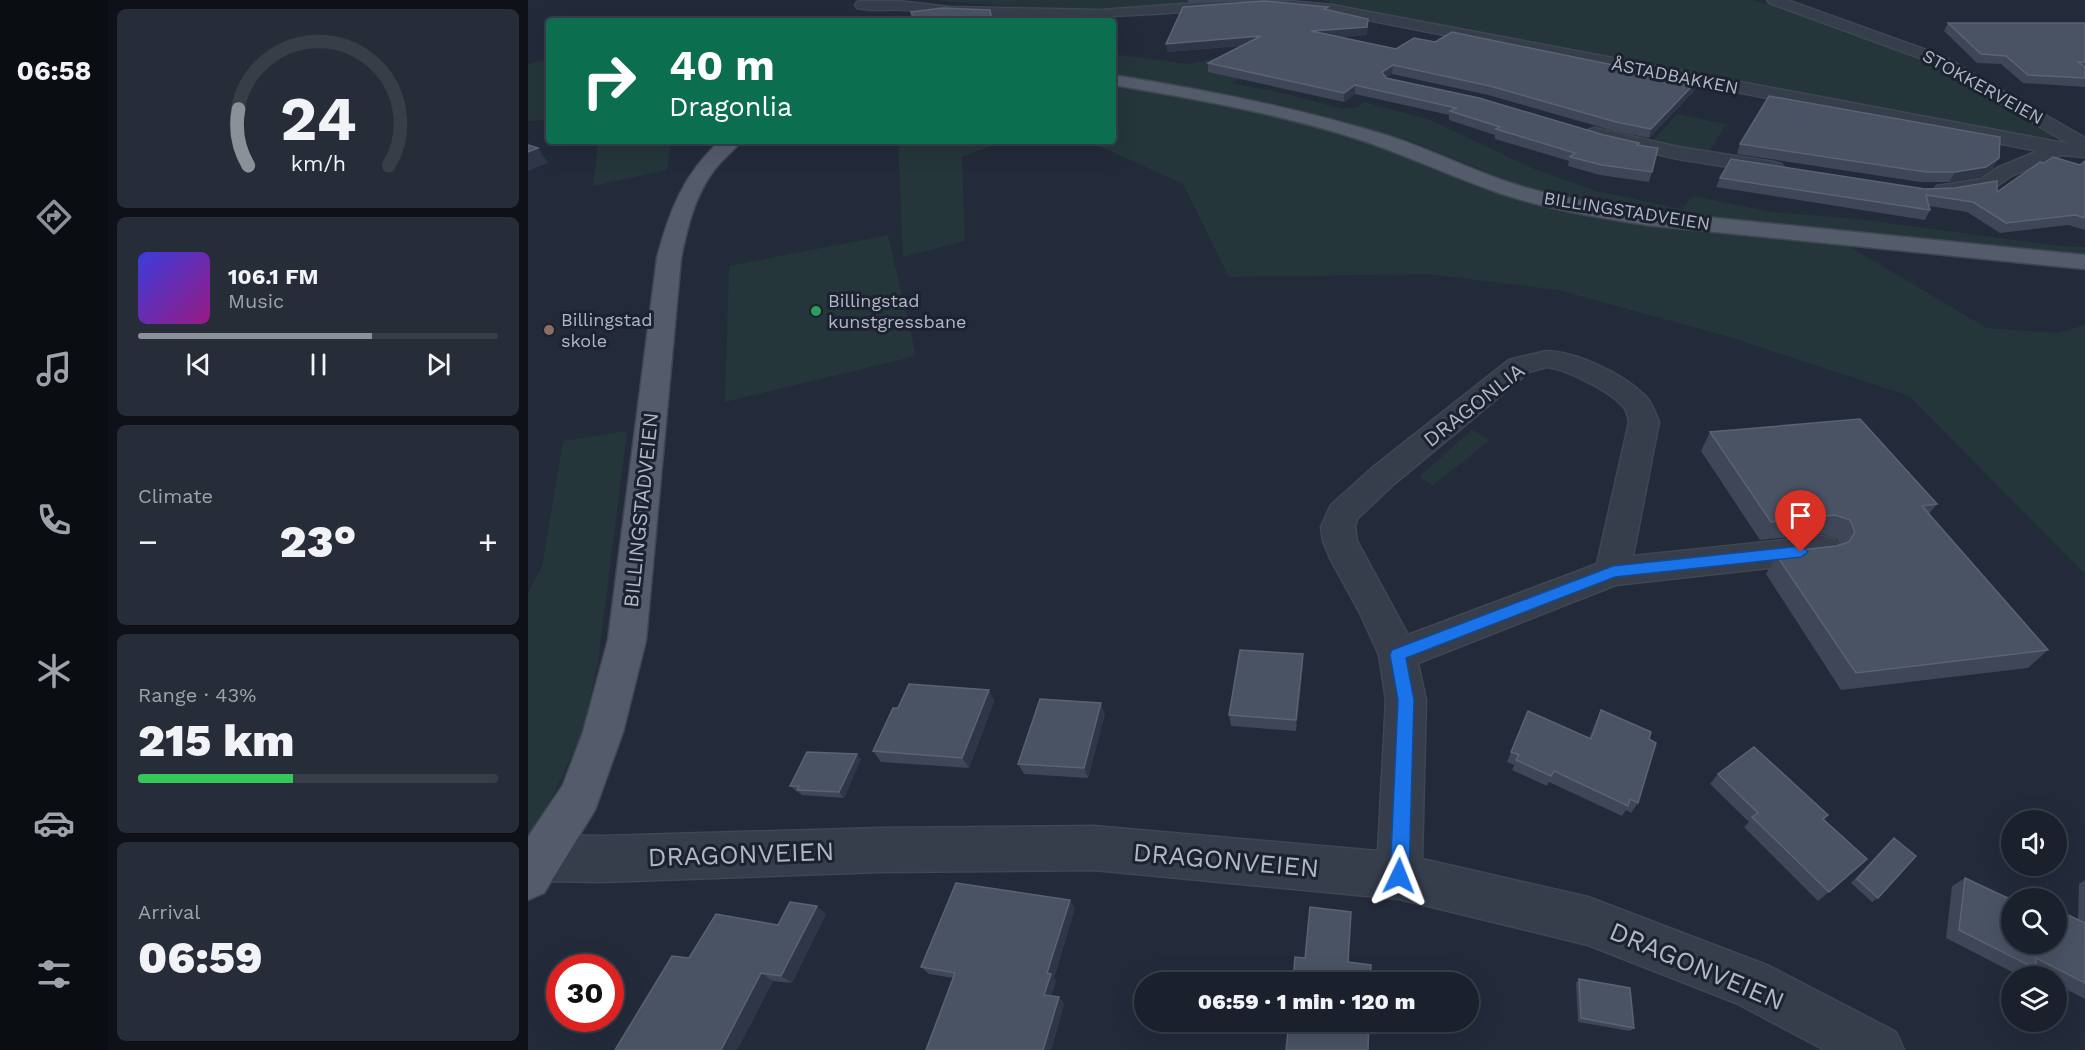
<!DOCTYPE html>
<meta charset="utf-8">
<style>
body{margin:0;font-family:"Work Sans",sans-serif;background:#272d38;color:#f1f3f6;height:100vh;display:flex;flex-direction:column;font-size:22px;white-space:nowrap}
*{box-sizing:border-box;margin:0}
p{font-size:20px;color:#9fa3a9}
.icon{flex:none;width:33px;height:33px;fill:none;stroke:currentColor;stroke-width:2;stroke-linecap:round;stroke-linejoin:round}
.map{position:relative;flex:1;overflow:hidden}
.side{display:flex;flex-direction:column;gap:9px;padding:9px;background:#0e1218;width:420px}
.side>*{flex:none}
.guide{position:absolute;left:18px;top:18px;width:570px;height:126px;border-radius:6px;box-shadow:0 6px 24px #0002,0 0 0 2px #383e48;background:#0b6e4f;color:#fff;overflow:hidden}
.tools{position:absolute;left:1473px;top:810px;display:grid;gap:12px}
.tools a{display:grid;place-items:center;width:66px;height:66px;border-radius:50%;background:#1a202c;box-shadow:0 6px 24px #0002,0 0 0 2px #383e48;font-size:30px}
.speed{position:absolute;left:18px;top:954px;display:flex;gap:12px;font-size:30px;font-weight:700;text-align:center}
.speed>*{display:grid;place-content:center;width:78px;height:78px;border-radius:50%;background:#1a202c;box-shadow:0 6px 24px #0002,0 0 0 2px #383e48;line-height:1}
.speed .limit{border:9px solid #d22;background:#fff;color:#111}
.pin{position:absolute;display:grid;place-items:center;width:51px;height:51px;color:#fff;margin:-62px -26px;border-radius:50% 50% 50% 0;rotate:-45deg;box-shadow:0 0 6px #0007}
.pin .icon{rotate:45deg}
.me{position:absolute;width:66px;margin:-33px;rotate:2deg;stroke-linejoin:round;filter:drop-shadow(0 0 4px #0008)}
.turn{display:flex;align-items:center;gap:21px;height:126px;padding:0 24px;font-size:27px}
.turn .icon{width:78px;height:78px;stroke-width:2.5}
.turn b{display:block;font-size:42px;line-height:51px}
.big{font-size:45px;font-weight:800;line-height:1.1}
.side .card{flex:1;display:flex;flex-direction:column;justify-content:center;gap:9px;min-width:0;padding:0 21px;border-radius:9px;background:#272d38}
.side .dial{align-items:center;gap:0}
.dial svg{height:156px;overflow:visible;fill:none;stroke:#383e48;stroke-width:7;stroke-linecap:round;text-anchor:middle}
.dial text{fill:#f1f3f6;stroke:none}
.song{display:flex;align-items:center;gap:18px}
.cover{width:72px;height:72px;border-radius:9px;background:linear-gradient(135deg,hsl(240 70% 55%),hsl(310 70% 35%))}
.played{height:6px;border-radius:3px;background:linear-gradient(90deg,#8c9099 65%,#383e48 65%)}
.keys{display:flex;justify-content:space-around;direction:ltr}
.heat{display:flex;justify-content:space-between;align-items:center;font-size:33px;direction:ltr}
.charge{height:9px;border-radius:4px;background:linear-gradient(90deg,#34c759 43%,#383e48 0)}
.trip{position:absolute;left:606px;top:972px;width:345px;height:60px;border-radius:30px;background:#1a202c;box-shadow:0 6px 24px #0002,0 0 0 2px #383e48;font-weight:800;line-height:60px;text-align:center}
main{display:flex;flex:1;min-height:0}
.tab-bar{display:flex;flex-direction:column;width:108px;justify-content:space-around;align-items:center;background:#0a0d12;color:#9fa3a9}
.tab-bar .icon{width:42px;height:42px}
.tab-bar .active{color:#8c9099}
.tab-bar b{font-size:27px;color:#f1f3f6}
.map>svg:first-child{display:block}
.green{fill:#25363b}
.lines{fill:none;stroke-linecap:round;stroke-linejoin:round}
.minor-casing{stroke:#404653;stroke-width:3}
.major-casing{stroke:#404653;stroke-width:3}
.minor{fill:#363d4b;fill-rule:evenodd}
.major{fill:#545b6b;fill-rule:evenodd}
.wall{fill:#3e4658}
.shaded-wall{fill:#2e3647}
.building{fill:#4a5364;stroke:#5a6273;stroke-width:1.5}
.route{fill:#1a73e8;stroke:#114b97;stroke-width:1.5}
.leisure-dot{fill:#2e9e5b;stroke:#1c222f;stroke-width:2}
.education-dot{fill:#8d6e63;stroke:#1c222f;stroke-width:2}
.labels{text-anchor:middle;stroke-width:6;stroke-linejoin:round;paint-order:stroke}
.far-street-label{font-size:18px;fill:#b2b7c6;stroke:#1c222f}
.far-poi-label{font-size:18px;fill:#b2b7c6;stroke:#1c222f;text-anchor:start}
.street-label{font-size:21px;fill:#b2b7c6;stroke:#1c222f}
.near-street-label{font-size:26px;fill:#b2b7c6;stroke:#1c222f}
</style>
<main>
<nav class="tab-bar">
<b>06:58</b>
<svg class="icon active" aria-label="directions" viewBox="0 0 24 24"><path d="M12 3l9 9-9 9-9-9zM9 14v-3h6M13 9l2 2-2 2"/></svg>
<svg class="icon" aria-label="music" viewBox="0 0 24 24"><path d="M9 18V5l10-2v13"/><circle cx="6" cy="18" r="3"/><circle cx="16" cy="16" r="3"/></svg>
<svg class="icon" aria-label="phone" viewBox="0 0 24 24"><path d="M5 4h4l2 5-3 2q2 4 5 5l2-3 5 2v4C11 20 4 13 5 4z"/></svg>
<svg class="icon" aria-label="climate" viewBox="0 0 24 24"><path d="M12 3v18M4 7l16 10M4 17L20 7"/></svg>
<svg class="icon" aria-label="car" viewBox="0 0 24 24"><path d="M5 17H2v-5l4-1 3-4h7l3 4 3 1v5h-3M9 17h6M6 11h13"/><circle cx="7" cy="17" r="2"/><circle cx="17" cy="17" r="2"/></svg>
<svg class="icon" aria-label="filters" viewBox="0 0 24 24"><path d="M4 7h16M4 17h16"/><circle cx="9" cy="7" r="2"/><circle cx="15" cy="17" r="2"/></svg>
</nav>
<section class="side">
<div class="card dial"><svg viewBox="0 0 100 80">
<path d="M14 69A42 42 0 1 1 86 69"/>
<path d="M14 69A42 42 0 0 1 9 40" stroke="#8c9099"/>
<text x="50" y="56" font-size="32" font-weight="700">24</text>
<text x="50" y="72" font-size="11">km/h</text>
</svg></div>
<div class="card">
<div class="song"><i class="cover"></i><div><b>106.1 FM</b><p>Music</p></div></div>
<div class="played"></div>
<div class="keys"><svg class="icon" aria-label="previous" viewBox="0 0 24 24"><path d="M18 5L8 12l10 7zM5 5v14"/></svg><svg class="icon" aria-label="pause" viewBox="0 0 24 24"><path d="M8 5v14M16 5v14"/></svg><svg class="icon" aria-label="next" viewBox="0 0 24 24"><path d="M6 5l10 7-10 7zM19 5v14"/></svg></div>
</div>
<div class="card"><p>Climate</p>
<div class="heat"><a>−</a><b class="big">23°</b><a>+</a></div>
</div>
<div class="card"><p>Range · 43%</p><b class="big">215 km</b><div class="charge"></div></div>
<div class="card"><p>Arrival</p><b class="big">06:59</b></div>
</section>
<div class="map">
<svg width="1557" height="1050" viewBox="0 0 1557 1050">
<rect width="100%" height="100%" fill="#232a3a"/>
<g class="green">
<path d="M407,0H667C640,7 609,7 581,8C523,9 465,6 407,0Z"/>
<polygon points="794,0 1224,0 1295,20 1366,47 1426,76 1434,85 1468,101 1528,137 1511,138 802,6 801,2"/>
<polygon points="585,54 661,64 697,56 714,77 704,84 742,90 815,109 830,107 836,102 902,120 1004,168 1068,191 1154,209 1165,196 1244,212 1330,219 1533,246 1557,247 1557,255 1148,216 1059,203 986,183 878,139 701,95 585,76"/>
<polygon points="21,59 21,120 0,121 0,64"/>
<polygon points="585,86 674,100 793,127 970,191 1317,244 1459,328 1530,333 1557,325 1557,574 1381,396 1201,337 1030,290 901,274 701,277 655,184 560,141 585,141"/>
<polygon points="1149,114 1198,124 1181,152 1124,142"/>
<polygon points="67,141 143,141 139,170 65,186 70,143"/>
<polygon points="370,141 475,141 434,157 437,241 375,257"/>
<polygon points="360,235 388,356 197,402 201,266"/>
<polygon points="944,430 962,440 905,485 891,477"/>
<polygon points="99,431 70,662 54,734 21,804 0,840 0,593 14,566 35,441"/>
</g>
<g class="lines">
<defs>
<g id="minor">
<polygon points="750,0 804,5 1541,144 1403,62 1241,3 1239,0 1259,0 1415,56 1557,138 1557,157 1533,155 1483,176 1466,188 1416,196 1409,194 1406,190 1409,186 1453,179 1469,168 1510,151 804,13 755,7 748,3"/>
<path d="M334,1H370L422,7L573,10L698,1L705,5L698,9C591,17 486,23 379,10C363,8 345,12 329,8L327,5L329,2Z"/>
<polygon points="1067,128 1150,147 1246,162 1253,164 1256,168 1253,172 1246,174 1150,159 1060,138 1058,134 1060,130"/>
<path d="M1018,351C1048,352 1094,373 1115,394C1123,401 1127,412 1131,422L1105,556L1295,536L1307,540L1312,549L1307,558L1295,562L1088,585L890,663L898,700L894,859L1060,897L1241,966L1368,1032L1376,1050H1297L1208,1003L1060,945L871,899L566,870L353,872L75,882L13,881L0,875V841L13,835L75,836L353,828L566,826L850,851L858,700L851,655L833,615L802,558L795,541L793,527L803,505L844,468L981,360ZM1018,367C1037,368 1086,393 1097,409C1099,412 1100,418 1101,422L1069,564L880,635L829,541L827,527L829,519L866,484L1001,372Z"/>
</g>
<g id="major">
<path d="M585,75C678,90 771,108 861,136C904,150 945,171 989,185C1031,198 1074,205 1118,211L1557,255V269L1118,225C1069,217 1018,209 971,193C919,175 870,151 817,135C741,112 663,98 585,85Z"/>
<path d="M192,141H213C204,153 192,161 184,173C166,198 159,229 153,258L118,640L95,732L67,810L16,893L0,900V837L35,785L55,732L80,640L129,258C141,212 156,173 192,141Z"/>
</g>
</defs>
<use href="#minor" class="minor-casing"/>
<use href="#major" class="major-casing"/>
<use href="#minor" class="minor"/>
<use href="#major" class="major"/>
</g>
<g class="wall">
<polygon points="660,0 768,0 768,1 748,2 799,10 840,19 839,35 810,37 868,49 907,42 1168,82 1166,91 1121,138 1086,131 960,95 864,74 858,78 1076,135 1111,143 1110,145 1124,172 1121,182 1072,175 1040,166 1041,161 967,139 967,135 921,120 921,115 827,94 816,102 680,72 680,63 713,46 639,52 711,2 660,3"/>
<polygon points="1420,23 1557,23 1557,87 1495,83 1473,64 1449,63 1416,31"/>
<polygon points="1212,144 1465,168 1452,177 1421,182 1392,182 1209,154"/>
<polygon points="1557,161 1557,230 1540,225 1472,233 1439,212 1401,206 1402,210 1397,220 1188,187 1192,178 1469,192 1516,163 1552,165"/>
<polygon points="1182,432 1409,504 1401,514 1520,650 1500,668 1313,690 1238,574 1249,556 1260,555 1262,551 1308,546 1312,545 1309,539 1295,534 1232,540 1173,451"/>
<polygon points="775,666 768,731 703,726 701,715"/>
<polygon points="461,690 466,701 441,768 353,762 345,751"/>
<polygon points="1073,710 1121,739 1110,803 1103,813 1098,810 1094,816 1021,782 1019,786 984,770 986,765 979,762 983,752 1061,738"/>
<polygon points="577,714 560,778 496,774 490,764"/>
<polygon points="333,759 316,798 274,795 262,786"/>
<polygon points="1190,774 1300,815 1296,819 1301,892 1290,901 1216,827 1221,822 1182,784"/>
<polygon points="1366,838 1350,898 1344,902 1323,883 1360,843"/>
<polygon points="1437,878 1484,944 1550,919 1551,884 1557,880 1557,999 1528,984 1528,976 1514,976 1504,971 1492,976 1418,938 1424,886"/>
<polygon points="1499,894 1507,898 1491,898"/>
<polygon points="547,908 526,978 528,981 523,996 531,997 536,1004 523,1050 398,1050 425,978 401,974 393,967"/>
<polygon points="298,914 264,983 245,981 209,1050 87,1050 161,958 250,925"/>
<polygon points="1051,979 1106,1028 1102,1031 1050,1022 1048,983"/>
</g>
<g class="shaded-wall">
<polygon points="839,27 839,35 783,40 783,31"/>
<polygon points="733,36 733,44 639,52 638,44"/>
<polygon points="865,65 864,74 854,80 854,72"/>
<polygon points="1168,82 1166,91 1121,138 1123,129"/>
<polygon points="827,85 827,94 816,102 816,93"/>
<polygon points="0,143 1,143 5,150 10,148 20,163 0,171"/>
<polygon points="1471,158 1465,168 1452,177 1421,182 1427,172"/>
<polygon points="775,654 775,666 768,731 768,720"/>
<polygon points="461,690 466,701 441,768 434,758"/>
<polygon points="573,703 577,714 560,778 556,768"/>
<polygon points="329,754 333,759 316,798 311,792"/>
<polygon points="542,900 547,908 526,978 528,981 521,1002 516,995 519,973"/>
<polygon points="289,906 298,914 264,983 253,976"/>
<polygon points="233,973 245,981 209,1050 193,1050"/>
<polygon points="531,997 536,1004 523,1050 515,1050"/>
</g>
<g class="building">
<polygon points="736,1 800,7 796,9 840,19 839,27 783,31 868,49 886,38 907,42 924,32 1168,82 1123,129 1088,122 962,86 865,65 854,72 858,78 951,98 1076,135 1111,143 1109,145 1130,148 1124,172 1074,165 1042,157 1047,153 968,129 972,127 922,111 928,108 827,85 816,93 680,63 733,36 638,44 655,7"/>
<polygon points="414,8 462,10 464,21 386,21 383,12"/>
<polygon points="1420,23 1557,23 1557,62 1550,62 1557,67 1557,78 1500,75 1478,56 1453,54"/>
<polygon points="1241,96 1472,137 1471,158 1458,167 1427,172 1398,172 1212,144"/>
<polygon points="0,145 10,148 0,152"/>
<polygon points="1525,157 1552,165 1557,161 1557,218 1547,215 1478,223 1445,202 1398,195 1402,210 1192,178 1203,159 1397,189 1427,188 1469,181 1469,192 1512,162 1516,163"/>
<polygon points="1332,419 1409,504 1394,506 1520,650 1328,673 1249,556 1265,555 1262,551 1308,546 1321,542 1327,532 1322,520 1307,515 1243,522 1182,432"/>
<polygon points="712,650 775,654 768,720 701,715"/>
<polygon points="381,684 461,690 434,758 345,751 365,708 370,708"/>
<polygon points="512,699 573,703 556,768 490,764"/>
<polygon points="1073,710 1123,732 1121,739 1128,743 1110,803 1102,799 1100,806 1026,771 1023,776 988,760 991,755 983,752 1000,711 1063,739"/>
<polygon points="1226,747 1300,815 1295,819 1339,859 1301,892 1224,817 1230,813 1190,774"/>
<polygon points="279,752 329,754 311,792 269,790 271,786 262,786"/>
<polygon points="1366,838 1388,856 1350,898 1329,879"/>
<polygon points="1437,878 1484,900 1484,944 1528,944 1528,909 1557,923 1557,983 1508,958 1508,969 1431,930"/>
<polygon points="428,883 542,900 519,973 523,974 516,995 531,997 515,1050 398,1050 427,973 393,967"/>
<polygon points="1499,894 1507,898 1498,898"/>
<polygon points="262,902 289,906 253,976 233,973 193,1050 87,1050 144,956 161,958 188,914 250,925"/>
<polygon points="782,907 823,912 820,962 843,965 842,982 765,982 767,957 777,958"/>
<polygon points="1051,979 1102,988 1106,1028 1053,1018"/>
<polygon points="761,1022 841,1022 840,1050 758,1050"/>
</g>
<polygon class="route" points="1273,546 1280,552 1273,557 1087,577 878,658 886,700 881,876 878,883 871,885 865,883 862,876 870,700 862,655 864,650 1085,566"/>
<circle class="leisure-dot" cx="288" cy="311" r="6"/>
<circle class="education-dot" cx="21" cy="330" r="6"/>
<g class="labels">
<g class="far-street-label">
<text transform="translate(1147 76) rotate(11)" y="6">ÅSTADBAKKEN</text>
<text transform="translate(1455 87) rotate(29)" y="6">STOKKERVEIEN</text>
<text transform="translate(1099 211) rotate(9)" y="6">BILLINGSTADVEIEN</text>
</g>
<g class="far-poi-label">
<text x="300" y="307">Billingstad<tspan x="300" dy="21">kunstgressbane</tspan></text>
<text x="33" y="326">Billingstad<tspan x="33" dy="21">skole</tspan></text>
</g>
<g class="street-label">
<text transform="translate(946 405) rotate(-38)" y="7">DRAGONLIA</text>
<text transform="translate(113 510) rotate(-84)" y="7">BILLINGSTADVEIEN</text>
</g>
<g class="near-street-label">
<text transform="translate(213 854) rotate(-2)" y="9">DRAGONVEIEN</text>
<text transform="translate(698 860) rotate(5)" y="9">DRAGONVEIEN</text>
<text transform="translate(1169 966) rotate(23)" y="9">DRAGONVEIEN</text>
</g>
</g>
</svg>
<div class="tools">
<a><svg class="icon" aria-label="sound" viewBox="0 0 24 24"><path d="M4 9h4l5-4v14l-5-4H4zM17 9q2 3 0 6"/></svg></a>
<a><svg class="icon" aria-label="search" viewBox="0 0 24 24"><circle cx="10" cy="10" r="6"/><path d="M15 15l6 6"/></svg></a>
<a><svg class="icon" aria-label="layers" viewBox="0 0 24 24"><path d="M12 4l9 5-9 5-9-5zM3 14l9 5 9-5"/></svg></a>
</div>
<div class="speed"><div class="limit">30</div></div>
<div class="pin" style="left:1273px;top:552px;background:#d93025"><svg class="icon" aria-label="arrive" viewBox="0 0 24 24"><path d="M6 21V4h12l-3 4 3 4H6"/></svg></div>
<svg class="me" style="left:871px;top:876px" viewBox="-20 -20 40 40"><path d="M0-17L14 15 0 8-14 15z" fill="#1a73e8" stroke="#fff" stroke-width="4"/></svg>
<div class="trip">06:59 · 1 min · 120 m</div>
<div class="guide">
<div class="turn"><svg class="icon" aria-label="right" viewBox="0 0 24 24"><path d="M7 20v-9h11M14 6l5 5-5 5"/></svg><div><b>40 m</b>Dragonlia</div></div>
</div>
</div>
</main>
